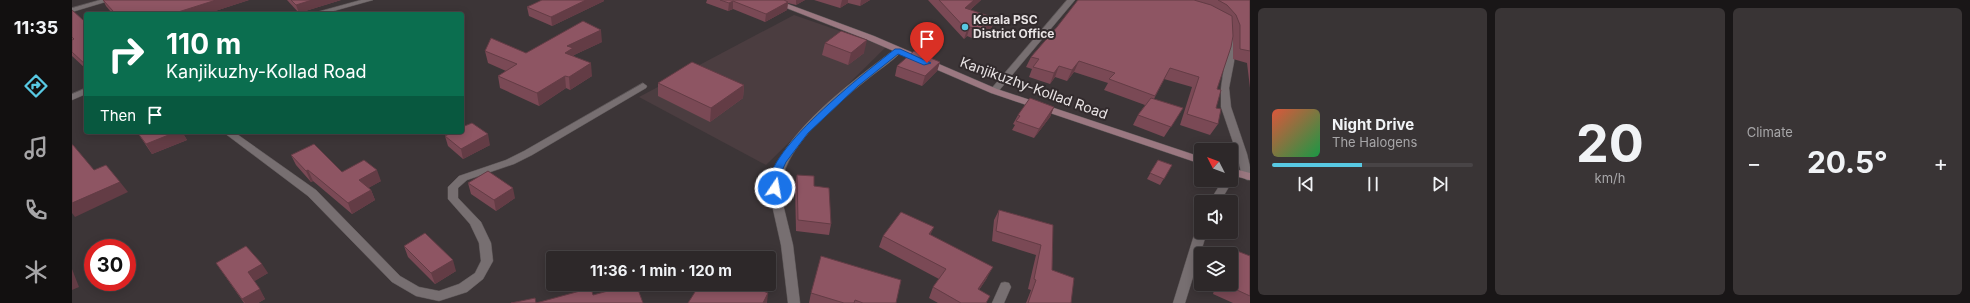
<!DOCTYPE html>
<meta charset="utf-8">
<style>
body{margin:0;font-family:Inter,sans-serif;background:#393435;color:#f1f3f6;height:100vh;display:flex;flex-direction:column;font-size:15px;white-space:nowrap}
*{box-sizing:border-box;margin:0}
p{font-size:13px;color:#a7a6a8}
.icon{flex:none;width:22px;height:22px;fill:none;stroke:currentColor;stroke-width:2;stroke-linecap:round;stroke-linejoin:round}
.map{position:relative;flex:1;overflow:hidden}
.details{display:flex;flex-direction:column;gap:8px;padding:8px;background:#191617;width:720px}
.details>*{flex:none}
.guide{position:absolute;left:12px;top:12px;width:380px;height:122px;border-radius:4px;box-shadow:0 2px 10px #0003,0 0 0 1px #484446;background:#0b6e4f;color:#fff;overflow:hidden}
.needle{width:26px;rotate:312deg}
.controls{position:absolute;left:1122px;top:143px;display:grid;gap:8px}
.controls a{display:grid;place-items:center;width:44px;height:44px;border-radius:4px;background:#2d2829;box-shadow:0 2px 10px #0003,0 0 0 1px #484446;font-size:20px}
.speed{position:absolute;left:12px;top:239px;display:flex;gap:8px;font-size:20px;font-weight:700;text-align:center}
.speed>*{display:grid;place-content:center;width:52px;height:52px;border-radius:50%;background:#2d2829;box-shadow:0 2px 10px #0003,0 0 0 1px #484446;line-height:1}
.speed .limit{border:6px solid #d22;background:#fff;color:#111}
.pin{position:absolute;display:grid;place-items:center;width:34px;height:34px;color:#fff;margin:-41px -17px;border-radius:50% 50% 50% 0;rotate:-45deg;box-shadow:0 0 4px #0007}
.pin .icon{rotate:45deg}
.me{position:absolute;width:44px;margin:-22px;rotate:12deg;stroke-linejoin:round;filter:drop-shadow(0 0 3px #0008)}
.turn{display:flex;align-items:center;gap:14px;height:84px;padding:0 16px;font-size:18px}
.turn .icon{width:52px;height:52px;stroke-width:2.5}
.turn b{display:block;font-size:28px;line-height:34px}
.then{display:flex;align-items:center;height:38px;padding:0 16px;background:#0003;gap:8px;font-size:15px}
.big{font-size:30px;font-weight:700;line-height:1.1}
.details .widget{flex:1;display:flex;flex-direction:column;justify-content:center;gap:6px;min-width:0;padding:0 14px;border-radius:6px;background:#393435}
.details .dial{align-items:center;gap:0}
.dial b{font-size:52px;line-height:1}
.song{display:flex;align-items:center;gap:12px}
.cover{width:48px;height:48px;border-radius:6px;background:linear-gradient(135deg,hsl(10 70% 55%),hsl(140 70% 35%))}
.played{height:4px;border-radius:2px;background:linear-gradient(90deg,#58c9e3 45%,#484446 45%)}
.keys{display:flex;justify-content:space-around;direction:ltr}
.heat{display:flex;justify-content:space-between;align-items:center;font-size:22px;direction:ltr}
.details .tiles{flex:1;display:grid;gap:8px;grid-template-columns:repeat(3,1fr)}
.trip{position:absolute;left:474px;top:251px;width:230px;height:40px;border-radius:4px;background:#2d2829;box-shadow:0 2px 10px #0003,0 0 0 1px #484446;font-weight:700;line-height:40px;text-align:center}
main{display:flex;flex:1;min-height:0}
.dock{display:flex;flex-direction:column;width:72px;justify-content:space-around;align-items:center;background:#121010;color:#a7a6a8}
.dock .icon{width:28px;height:28px}
.dock .selected{color:#58c9e3}
.dock b{font-size:18px;color:#f1f3f6}
.map>svg:first-child{display:block}
.built{fill:#4b3d40}
.lines{fill:none;stroke-linecap:round;stroke-linejoin:round}
.street-casing{stroke:#5a5455;stroke-width:1}
.secondary-casing{stroke:#5a5455;stroke-width:1}
.street{fill:#776f71;fill-rule:evenodd}
.secondary{fill:#9b7881;fill-rule:evenodd}
.wall{fill:#7a4955}
.shaded-wall{fill:#633c45}
.building{fill:#8e5563;stroke:#633c45}
.route{fill:#1a73e8;stroke:#114b97}
.poi-dot{fill:#58c9e3;stroke:#322b2d;stroke-width:1.5}
.labels{text-anchor:middle;stroke-width:4;stroke-linejoin:round;paint-order:stroke}
.far-poi-label{font-size:12px;font-weight:bold;fill:#e8e3e4;stroke:#322b2d;text-anchor:start}
.street-label{font-size:14px;fill:#e8e3e4;stroke:#322b2d}
</style>
<main>
<nav class="dock">
<b>11:35</b>
<svg class="icon selected" aria-label="directions" viewBox="0 0 24 24"><path d="M12 3l9 9-9 9-9-9zM9 14v-3h6M13 9l2 2-2 2"/></svg>
<svg class="icon" aria-label="music" viewBox="0 0 24 24"><path d="M9 18V5l10-2v13"/><circle cx="6" cy="18" r="3"/><circle cx="16" cy="16" r="3"/></svg>
<svg class="icon" aria-label="phone" viewBox="0 0 24 24"><path d="M5 4h4l2 5-3 2q2 4 5 5l2-3 5 2v4C11 20 4 13 5 4z"/></svg>
<svg class="icon" aria-label="climate" viewBox="0 0 24 24"><path d="M12 3v18M4 7l16 10M4 17L20 7"/></svg>
</nav>
<div class="map">
<svg width="1178" height="303" viewBox="0 0 1178 303">
<rect width="100%" height="100%" fill="#3c3537"/>
<polygon class="built" points="722,15 814,47 694,165 567,97"/>
<g class="lines">
<defs>
<g id="street">
<polygon points="28,0 40,0 0,12 0,8"/>
<polygon points="289,0 301,0 251,14 238,14"/>
<polygon points="995,0 1003,0 925,93 919,93 918,91 919,89"/>
<polygon points="1157,33 1160,33 1164,35 1162,62 1157,88 1159,107 1175,154 1178,167 1178,180 1175,180 1170,177 1165,154 1149,107 1149,88"/>
<path d="M823,49H829L830,51C821,61 808,69 797,78C765,104 705,150 709,196L721,245L728,303H716L709,245L698,196C694,142 784,79 823,49Z"/>
<polygon points="571,83 575,86 574,88 460,155 442,164 395,180 386,188 386,198 409,222 419,243 421,261 411,279 395,292 367,301 344,296 320,282 236,196 151,132 162,132 244,190 328,276 347,287 367,291 387,284 403,273 409,261 407,243 398,224 376,199 376,187 387,176 434,160 452,151"/>
<polygon points="14,88 14,94 0,100 0,94"/>
<polygon points="1159,177 1161,180 1148,202 1137,202 1151,180 1159,180"/>
<polygon points="1129,228 1129,232 1135,232 1113,303 1101,303 1123,232 1125,229"/>
<polygon points="933,282 937,283 939,287 932,303 920,303 929,283"/>
</g>
<g id="secondary">
<polygon points="694,0 705,0 802,36 925,89 1129,157 1129,164 919,93 796,40"/>
<polygon points="1159,168 1178,173 1178,180 1159,175"/>
</g>
</defs>
<use href="#street" class="street-casing"/>
<use href="#secondary" class="secondary-casing"/>
<use href="#street" class="street"/>
<use href="#secondary" class="secondary"/>
</g>
<g class="wall">
<polygon points="31,0 177,0 134,14 39,12 34,6"/>
<polygon points="215,0 269,0 227,13"/>
<polygon points="470,0 532,0 532,1 480,26 457,16 455,7"/>
<polygon points="635,0 733,0 724,5 716,3 715,10 693,22 661,9 656,11 634,3"/>
<polygon points="742,0 798,0 788,6 776,3 768,8"/>
<polygon points="856,0 909,0 898,10 920,27 905,40 895,36 892,39"/>
<polygon points="1006,0 1178,0 1178,88 1175,63 1161,59 1161,33 1145,89 1144,108 1146,124 1138,135 1108,125 1120,87 1092,79 1082,99 1111,108 1092,137 1061,125 1066,115 1073,105 1032,90 1036,83 1002,72 995,81 983,77 978,84 957,77 960,69 954,67 959,57 985,27"/>
<polygon points="0,10 11,20 14,19 14,69 0,56"/>
<polygon points="530,42 502,55 502,56 520,76 498,90 494,88 467,106 428,88 426,76 434,71 416,63 413,51 454,53"/>
<polygon points="753,43 792,53 776,65 750,55"/>
<polygon points="868,62 865,71 850,86 823,76 825,66"/>
<polygon points="586,83 672,85 671,98 638,122 586,96"/>
<polygon points="982,107 978,117 962,138 940,130 943,125 941,124 946,115"/>
<polygon points="65,132 110,132 115,140 80,154"/>
<polygon points="373,136 418,145 391,159 376,146"/>
<polygon points="219,155 270,172 309,181 296,188 299,190 303,200 280,214 241,181 239,182 224,165"/>
<polygon points="1086,160 1100,165 1088,185 1075,179"/>
<polygon points="725,175 759,224 757,235 724,231 723,185"/>
<polygon points="396,183 443,198 424,211 399,194"/>
<polygon points="927,210 981,225 980,270 999,303 954,303 959,290 956,289 964,255 920,241 922,220"/>
<polygon points="859,235 915,278 907,290 915,303 866,303 857,298 861,287 867,279 807,247 811,236"/>
<polygon points="332,246 384,271 363,284 336,257"/>
<polygon points="1155,247 1178,256 1178,303 1161,303 1141,294 1144,284 1159,284 1159,254 1150,254"/>
<polygon points="144,263 196,273 182,281 193,299 186,303 172,303"/>
<polygon points="739,293 824,303 737,303"/>
</g>
<g class="shaded-wall">
<polygon points="144,0 177,0 134,14 100,14"/>
<polygon points="240,0 269,0 227,13 224,5"/>
<polygon points="514,0 532,0 532,1 480,26 479,17"/>
<polygon points="724,0 733,0 724,5"/>
<polygon points="770,0 776,0 776,3 768,8"/>
<polygon points="789,0 798,0 788,6"/>
<polygon points="902,0 909,0 890,17 893,8"/>
<polygon points="661,1 661,9 656,11 657,3"/>
<polygon points="716,2 715,10 693,22 694,14"/>
<polygon points="923,18 920,27 905,40 909,30"/>
<polygon points="898,27 895,36 892,39 895,30"/>
<polygon points="529,30 530,42 502,55 502,60 493,53 495,46"/>
<polygon points="795,40 792,53 776,65 779,53"/>
<polygon points="1007,61 1002,72 995,81 1000,70"/>
<polygon points="868,62 865,71 850,86 853,76"/>
<polygon points="519,63 520,76 498,90 497,77"/>
<polygon points="987,66 983,77 978,84 982,73"/>
<polygon points="493,76 494,88 467,106 465,93"/>
<polygon points="672,85 671,98 638,122 639,108"/>
<polygon points="982,107 978,117 962,138 967,129"/>
<polygon points="104,132 110,132 115,140 80,154 74,144"/>
<polygon points="416,134 418,145 391,159 389,149"/>
<polygon points="236,170 241,181 239,182 234,171"/>
<polygon points="305,170 309,181 291,191 287,180"/>
<polygon points="48,182 56,192 3,217 0,213 0,203"/>
<polygon points="441,188 443,198 424,211 422,200"/>
<polygon points="299,190 303,200 280,214 276,203"/>
<polygon points="862,227 857,238 857,234"/>
<polygon points="381,260 384,271 363,284 359,273"/>
<polygon points="190,264 196,273 181,282 176,272"/>
<polygon points="921,267 915,278 900,300 906,289"/>
<polygon points="0,269 7,287 0,290"/>
<polygon points="188,289 193,299 186,303 173,303 170,299"/>
<polygon points="696,293 695,303 691,303"/>
</g>
<g class="building">
<polygon points="31,0 144,0 100,14 31,14 41,11"/>
<polygon points="219,0 240,0 224,5"/>
<polygon points="470,0 514,0 479,17 455,7"/>
<polygon points="648,0 712,0 716,2 694,14 661,1 657,3"/>
<polygon points="867,0 902,0 893,8 923,18 909,30 898,27 895,30"/>
<polygon points="1006,0 1122,0 1139,5 1160,16 1161,36 1159,47 1145,89 1149,90 1144,108 1149,109 1146,124 1115,114 1127,77 1098,68 1083,96 1037,79 1043,73 1007,61 1000,70 987,66 982,73 961,67 967,59 959,57 985,27"/>
<polygon points="1146,0 1178,0 1178,51 1168,49 1168,25 1164,15 1155,5"/>
<polygon points="0,10 11,20 14,19 14,65 0,52 0,40 2,39 0,37"/>
<polygon points="511,21 529,30 495,46 501,48 493,53 519,63 497,77 493,76 465,93 426,76 445,64 413,51 419,38 454,53"/>
<polygon points="769,31 795,40 779,53 753,43"/>
<polygon points="842,51 868,62 853,76 825,66"/>
<polygon points="620,62 672,85 639,108 586,83"/>
<polygon points="958,98 982,107 967,129 944,121 948,116 946,115"/>
<polygon points="1079,98 1111,108 1099,127 1066,115"/>
<polygon points="400,123 416,134 389,149 373,136 381,132 390,132 390,127"/>
<polygon points="65,132 104,132 74,144"/>
<polygon points="242,144 270,172 292,160 305,170 287,180 299,190 276,203 236,170 234,171 219,155"/>
<polygon points="0,145 1,145 22,170 34,165 48,182 0,203"/>
<polygon points="1086,160 1100,165 1092,179 1078,173"/>
<polygon points="416,171 441,188 422,200 396,183"/>
<polygon points="725,175 742,176 742,186 757,188 759,224 726,220"/>
<polygon points="927,210 981,225 980,270 1002,278 999,303 956,303 964,280 962,279 969,245 924,231"/>
<polygon points="829,212 862,227 857,234 921,267 906,289 918,296 914,303 889,303 861,287 874,269 811,236"/>
<polygon points="353,233 381,260 359,273 332,246"/>
<polygon points="174,246 190,264 176,272 188,289 170,299 144,263"/>
<polygon points="1155,247 1178,256 1178,296 1152,284 1159,284 1159,254 1155,254"/>
<polygon points="749,256 829,280 824,303 791,303 783,300 782,303 772,303 739,293"/>
<polygon points="562,284 564,284 571,303 439,303 463,298 464,303 519,288 521,295"/>
<polygon points="628,284 674,284 696,293 691,303 616,303"/>
</g>
<path class="route" d="M823,49H828L859,63L852,65L826,54L786,86L736,133L714,162L708,175L706,190H699C682,158 799,68 823,49Z"/>
<circle class="poi-dot" cx="893" cy="27" r="4"/>
<g class="labels">
<g class="far-poi-label">
<text x="901" y="24">Kerala PSC<tspan x="901" dy="14">District Office</tspan></text>
</g>
<g class="street-label">
<text transform="translate(962 88) rotate(20)" y="5">Kanjikuzhy-Kollad Road</text>
</g>
</g>
</svg>
<div class="controls">
<a><svg class="needle" viewBox="-14 -14 28 28"><path d="M0-13l5 13h-10z" fill="#e53935"/><path d="M0 13l5-13h-10z" fill="#a7a6a8"/></svg></a>
<a><svg class="icon" aria-label="sound" viewBox="0 0 24 24"><path d="M4 9h4l5-4v14l-5-4H4zM17 9q2 3 0 6"/></svg></a>
<a><svg class="icon" aria-label="layers" viewBox="0 0 24 24"><path d="M12 4l9 5-9 5-9-5zM3 14l9 5 9-5"/></svg></a>
</div>
<div class="speed"><div class="limit">30</div></div>
<div class="pin" style="left:855px;top:63px;background:#d93025"><svg class="icon" aria-label="arrive" viewBox="0 0 24 24"><path d="M6 21V4h12l-3 4 3 4H6"/></svg></div>
<svg class="me" style="left:703px;top:188px" viewBox="-20 -20 40 40"><circle r="17" fill="#1a73e8" stroke="#fff" stroke-width="3"/><path d="M0-11L8 9 0 5-8 9z" fill="#fff"/></svg>
<div class="trip">11:36 · 1 min · 120 m</div>
<div class="guide">
<div class="turn"><svg class="icon" aria-label="right" viewBox="0 0 24 24"><path d="M7 20v-9h11M14 6l5 5-5 5"/></svg><div><b>110 m</b>Kanjikuzhy-Kollad Road</div></div>
<div class="then">Then<svg class="icon" aria-label="arrive" viewBox="0 0 24 24"><path d="M6 21V4h12l-3 4 3 4H6"/></svg></div>
</div>
</div>
<section class="details">
<div class="tiles">
<div class="widget">
<div class="song"><i class="cover"></i><div><b>Night Drive</b><p>The Halogens</p></div></div>
<div class="played"></div>
<div class="keys"><svg class="icon" aria-label="previous" viewBox="0 0 24 24"><path d="M18 5L8 12l10 7zM5 5v14"/></svg><svg class="icon" aria-label="pause" viewBox="0 0 24 24"><path d="M8 5v14M16 5v14"/></svg><svg class="icon" aria-label="next" viewBox="0 0 24 24"><path d="M6 5l10 7-10 7zM19 5v14"/></svg></div>
</div>
<div class="widget dial"><b>20</b><p>km/h</p></div>
<div class="widget"><p>Climate</p>
<div class="heat"><a>−</a><b class="big">20.5°</b><a>+</a></div>
</div>
</div>
</section>
</main>
